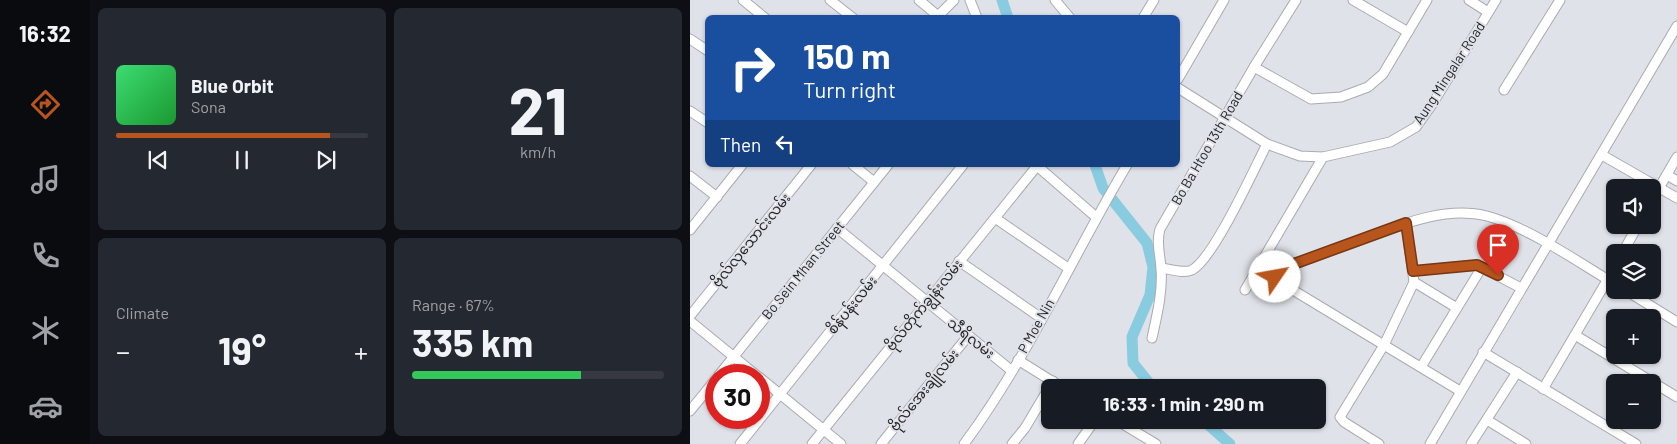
<!DOCTYPE html>
<meta charset="utf-8">
<style>
body{margin:0;font-family:Barlow,"Noto Sans Myanmar",sans-serif;background:#242831;color:#f1f3f6;height:100vh;display:flex;flex-direction:column;font-size:19px;white-space:nowrap}
*{box-sizing:border-box;margin:0}
p{font-size:16px;color:#9ea1a6}
.icon{flex:none;width:28px;height:28px;fill:none;stroke:currentColor;stroke-width:2;stroke-linecap:round;stroke-linejoin:round}
.map{position:relative;flex:1;overflow:hidden}
.details{display:flex;flex-direction:column;gap:8px;padding:8px;background:#0d0f14;width:600px}
.details>*{flex:none}
.top-card{position:absolute;left:15px;top:15px;width:475px;height:152px;border-radius:8px;box-shadow:0 1px 4px #0004;background:#1a4fa0;color:#fff;overflow:hidden}
.buttons{position:absolute;left:916px;top:179px;display:grid;gap:10px}
.buttons a{display:grid;place-items:center;width:55px;height:55px;border-radius:8px;background:#171b24;box-shadow:0 1px 4px #0004;font-size:25px}
.speed{position:absolute;left:15px;top:364px;display:flex;gap:10px;font-size:25px;font-weight:700;text-align:center}
.speed>*{display:grid;place-content:center;width:65px;height:65px;border-radius:50%;background:#171b24;box-shadow:0 1px 4px #0004;line-height:1}
.speed .limit{border:8px solid #d22;background:#fff;color:#111}
.pin{position:absolute;display:grid;place-items:center;width:42px;height:42px;color:#fff;margin:-51px -21px;border-radius:50% 50% 50% 0;rotate:-45deg;box-shadow:0 0 5px #0007}
.pin .icon{rotate:45deg}
.me{position:absolute;width:55px;margin:-28px;rotate:57deg;stroke-linejoin:round;filter:drop-shadow(0 0 4px #0008)}
.turn{display:flex;align-items:center;gap:18px;height:105px;padding:0 15px;font-size:22px}
.turn .icon{width:65px;height:65px;stroke-width:2.5}
.turn b{display:block;font-size:35px;line-height:42px}
.then{display:flex;align-items:center;height:48px;padding:0 15px;background:#0003;gap:10px;font-size:19px}
.big{font-size:38px;font-weight:700;line-height:1.1}
.details .widget{flex:1;display:flex;flex-direction:column;justify-content:center;gap:8px;min-width:0;padding:0 18px;border-radius:8px;background:#242831}
.details .dial{align-items:center;gap:0}
.dial b{font-size:65px;line-height:1}
.song{display:flex;align-items:center;gap:15px}
.cover{width:60px;height:60px;border-radius:8px;background:linear-gradient(135deg,hsl(140 70% 55%),hsl(130 70% 35%))}
.played{height:5px;border-radius:2px;background:linear-gradient(90deg,#b8551d 85%,#363941 85%)}
.keys{display:flex;justify-content:space-around;direction:ltr}
.heat{display:flex;justify-content:space-between;align-items:center;font-size:28px;direction:ltr}
.charge{height:8px;border-radius:4px;background:linear-gradient(90deg,#34c759 67%,#363941 0)}
.details .tiles{flex:1;display:grid;gap:8px;grid-template-columns:repeat(2,1fr)}
.trip{position:absolute;left:351px;top:379px;width:285px;height:50px;border-radius:8px;background:#171b24;box-shadow:0 1px 4px #0004;font-weight:700;line-height:50px;text-align:center}
main{display:flex;flex:1;min-height:0}
.dock{display:flex;flex-direction:column;width:90px;justify-content:space-around;align-items:center;background:#090b0e;color:#9ea1a6}
.dock .icon{width:35px;height:35px}
.dock .on{color:#b8551d}
.dock b{font-size:22px;color:#f1f3f6}
.map>svg:first-child{display:block}
.lines{fill:none;stroke-linecap:round;stroke-linejoin:round}
.river{stroke:#89cbdf;stroke-width:11}
.minor-casing{stroke:#a9abb1;stroke-width:11}
.minor{stroke:#fff;stroke-width:9}
.route-casing{stroke:#783713;stroke-width:12}
.route{stroke:#b8551d;stroke-width:9}
.labels{text-anchor:middle;stroke-width:4;stroke-linejoin:round;paint-order:stroke}
.street-label{font-size:14px;fill:#242527;stroke:#e0e2e9}
</style>
<main>
<nav class="dock">
<b>16:32</b>
<svg class="icon on" aria-label="directions" viewBox="0 0 24 24"><path d="M12 3l9 9-9 9-9-9zM9 14v-3h6M13 9l2 2-2 2"/></svg>
<svg class="icon" aria-label="music" viewBox="0 0 24 24"><path d="M9 18V5l10-2v13"/><circle cx="6" cy="18" r="3"/><circle cx="16" cy="16" r="3"/></svg>
<svg class="icon" aria-label="phone" viewBox="0 0 24 24"><path d="M5 4h4l2 5-3 2q2 4 5 5l2-3 5 2v4C11 20 4 13 5 4z"/></svg>
<svg class="icon" aria-label="climate" viewBox="0 0 24 24"><path d="M12 3v18M4 7l16 10M4 17L20 7"/></svg>
<svg class="icon" aria-label="car" viewBox="0 0 24 24"><path d="M5 17H2v-5l4-1 3-4h7l3 4 3 1v5h-3M9 17h6M6 11h13"/><circle cx="7" cy="17" r="2"/><circle cx="17" cy="17" r="2"/></svg>
</nav>
<section class="details">
<div class="tiles">
<div class="widget">
<div class="song"><i class="cover"></i><div><b>Blue Orbit</b><p>Sona</p></div></div>
<div class="played"></div>
<div class="keys"><svg class="icon" aria-label="previous" viewBox="0 0 24 24"><path d="M18 5L8 12l10 7zM5 5v14"/></svg><svg class="icon" aria-label="pause" viewBox="0 0 24 24"><path d="M8 5v14M16 5v14"/></svg><svg class="icon" aria-label="next" viewBox="0 0 24 24"><path d="M6 5l10 7-10 7zM19 5v14"/></svg></div>
</div>
<div class="widget dial"><b>21</b><p>km/h</p></div>
<div class="widget"><p>Climate</p>
<div class="heat"><a>−</a><b class="big">19°</b><a>+</a></div>
</div>
<div class="widget"><p>Range · 67%</p><b class="big">335 km</b><div class="charge"></div></div>
</div>
</section>
<div class="map">
<svg width="987" height="444" viewBox="0 0 987 444">
<rect width="100%" height="100%" fill="#e0e2e9"/>
<g class="lines">
<g class="river">
<polyline points="312,0 318,18"/>
<polyline points="405,165 413,188 457,243 463,267 460,295 442,337 443,363 463,388"/>
<polyline points="513,420 540,444"/>
</g>
<defs>
<g id="minor">
<polyline points="53,0 75,18"/>
<polyline points="140,0 163,18"/>
<polyline points="229,0 248,16"/>
<polyline points="280,0 287,18"/>
<polyline points="365,0 380,18"/>
<polyline points="663,0 718,32"/>
<polyline points="779,0 798,12"/>
<polyline points="246,18 264,0"/>
<polyline points="453,18 464,0"/>
<polyline points="0,39 18,51"/>
<polyline points="564,67 621,99 651,97 678,87 693,74 737,0"/>
<polyline points="488,79 534,0"/>
<polyline points="488,88 577,144 610,156 633,157 700,142 726,127 743,103 806,0"/>
<polyline points="814,90 870,0"/>
<polyline points="0,111 18,123"/>
<polyline points="912,155 987,198"/>
<polyline points="163,165 184,182"/>
<polyline points="346,165 406,217"/>
<polyline points="977,175 987,181"/>
<polyline points="0,176 27,197"/>
<polyline points="962,200 987,157"/>
<polyline points="305,218 378,268"/>
<polyline points="147,228 322,371"/>
<polyline points="0,230 52,165"/>
<polyline points="933,252 948,225"/>
<polyline points="269,261 351,318"/>
<path d="M471,268C480,269 493,274 502,270C524,258 564,169 577,144"/>
<polyline points="723,271 787,265 831,288"/>
<polyline points="724,282 767,308"/>
<polyline points="555,290 633,157"/>
<polyline points="935,290 987,322"/>
<polyline points="0,316 121,165"/>
<polyline points="0,321 66,375"/>
<polyline points="885,335 987,397"/>
<path d="M462,338C467,315 473,291 471,268C470,254 466,242 470,229L564,67L606,0"/>
<polyline points="793,352 946,444"/>
<polyline points="328,360 373,388"/>
<polyline points="731,367 792,267"/>
<polyline points="29,375 198,165"/>
<polyline points="69,377 151,444"/>
<polyline points="853,389 925,267"/>
<path d="M770,391L588,281L585,277L590,269C615,260 640,251 665,242C706,227 752,205 797,216C838,227 888,262 925,284"/>
<polyline points="0,411 26,379"/>
<polyline points="426,420 466,444"/>
<polyline points="797,420 836,444"/>
<polyline points="50,444 273,165"/>
<polyline points="122,444 347,166"/>
<polyline points="191,444 278,336"/>
<path d="M274,444C338,358 382,257 437,165"/>
<polyline points="322,444 335,428 363,381"/>
<polyline points="388,444 405,420"/>
<polyline points="689,444 654,422 650,417 694,345 724,282 716,223"/>
<polyline points="740,444 987,26"/>
<polyline points="781,444 827,372"/>
</g>
</defs>
<use href="#minor" class="minor-casing"/>
<use href="#minor" class="minor"/>
</g>
<g class="lines">
<defs>
<polyline id="route" points="585,277 590,269 716,223 723,271 787,265 808,275"/>
</defs>
<use href="#route" class="route-casing"/>
<use href="#route" class="route"/>
</g>
<g class="labels">
<g class="street-label">
<text transform="translate(759 73) rotate(-57)" y="5">Aung Mingalar Road</text>
<text transform="translate(517 148) rotate(-60)" y="5">Bo Ba Htoo 13th Road</text>
<text transform="translate(61 240) rotate(-51)" y="5">ဗိုလ်လှသောင်းလမ်း</text>
<text transform="translate(113 270) rotate(-51)" y="5">Bo Sein Mhan Street</text>
<text transform="translate(162 305) rotate(-51)" y="5">စိန်ပန်းလမ်း</text>
<text transform="translate(234 305) rotate(-51)" y="5">ဗိုလ်တိုက်ချွန်းလမ်း</text>
<text transform="translate(346 326) rotate(-61)" y="5">P Moe Nin</text>
<text transform="translate(281 338) rotate(39)" y="5">သီရိလမ်း</text>
<text transform="translate(234 390) rotate(-51)" y="5">ဗိုလ်အေးချိုလမ်း</text>
</g>
</g>
</svg>
<div class="buttons">
<a><svg class="icon" aria-label="sound" viewBox="0 0 24 24"><path d="M4 9h4l5-4v14l-5-4H4zM17 9q2 3 0 6"/></svg></a>
<a><svg class="icon" aria-label="layers" viewBox="0 0 24 24"><path d="M12 4l9 5-9 5-9-5zM3 14l9 5 9-5"/></svg></a>
<a>+</a>
<a>−</a>
</div>
<div class="speed"><div class="limit">30</div></div>
<div class="pin" style="left:808px;top:275px;background:#d93025"><svg class="icon" aria-label="arrive" viewBox="0 0 24 24"><path d="M6 21V4h12l-3 4 3 4H6"/></svg></div>
<svg class="me" style="left:585px;top:277px" viewBox="-20 -20 40 40"><circle r="19" fill="#fff"/><path d="M0-13L10 11 0 6-10 11z" fill="#b8551d"/></svg>
<div class="trip">16:33 · 1 min · 290 m</div>
<div class="top-card">
<div class="turn"><svg class="icon" aria-label="right" viewBox="0 0 24 24"><path d="M7 20v-9h11M14 6l5 5-5 5"/></svg><div><b>150 m</b>Turn right</div></div>
<div class="then">Then<svg class="icon" aria-label="left" viewBox="0 0 24 24"><path d="M17 20v-9H6M10 6l-5 5 5 5"/></svg></div>
</div>
</div>
</main>
